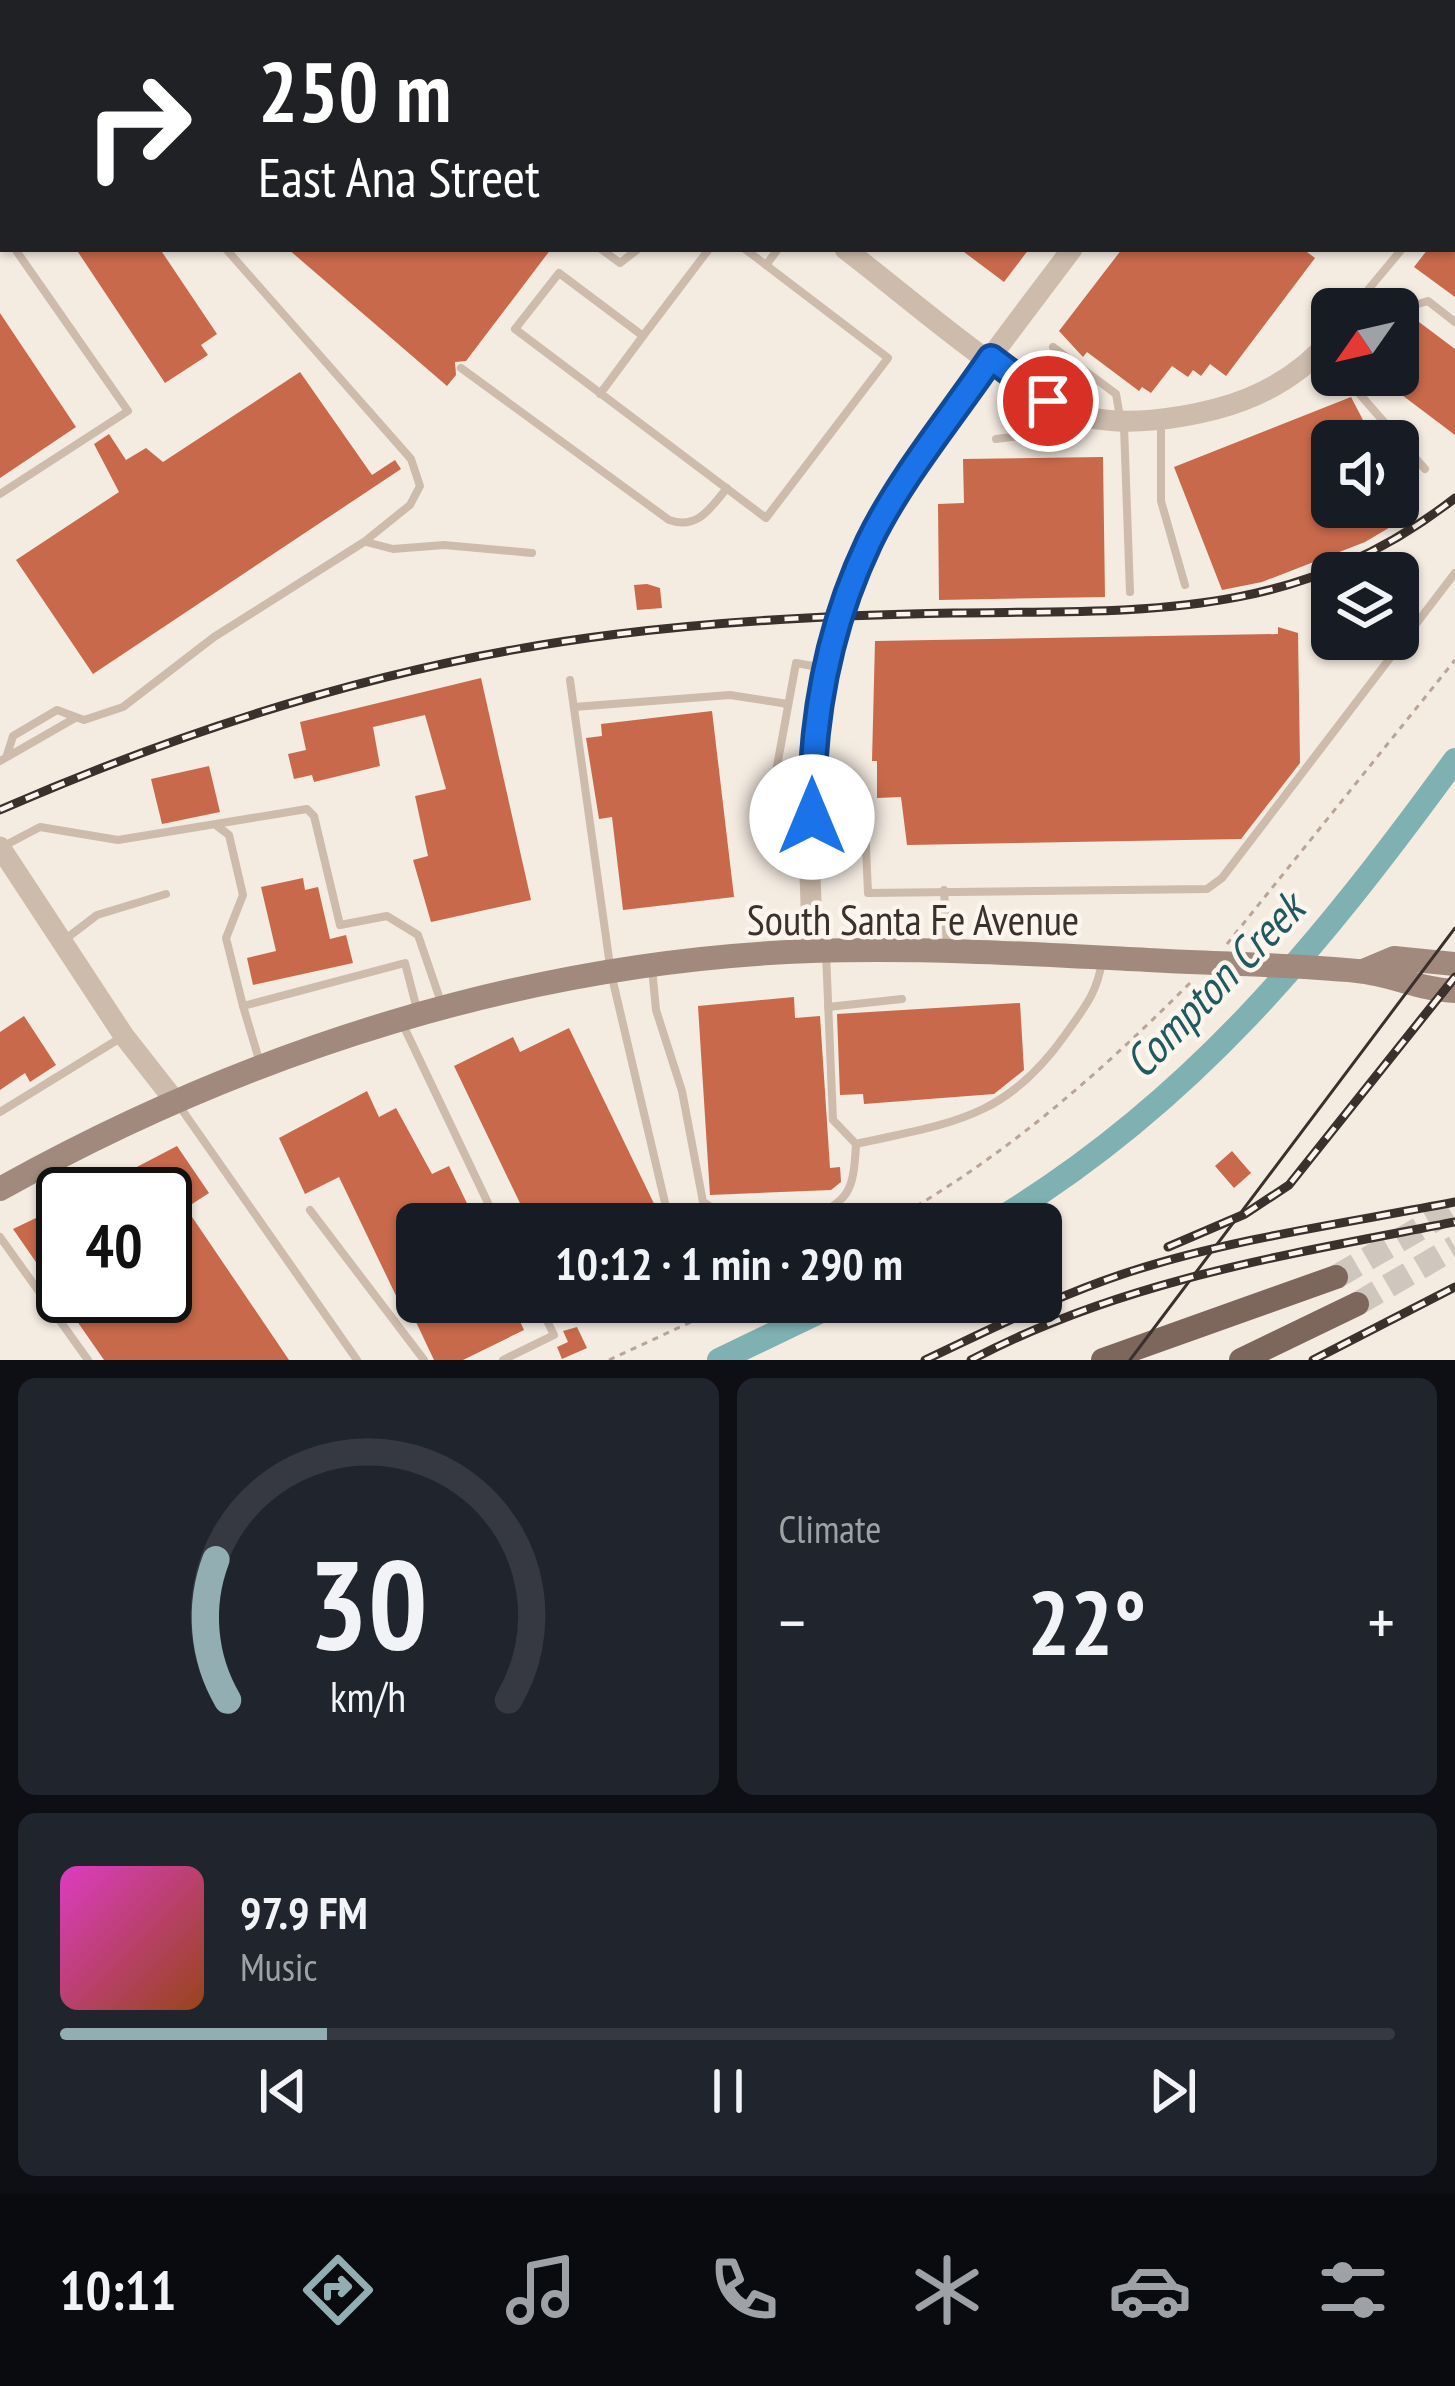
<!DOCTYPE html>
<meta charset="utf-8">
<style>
body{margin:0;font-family:"PT Sans Narrow",sans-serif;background:#20242c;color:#f1f3f6;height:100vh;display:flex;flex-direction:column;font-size:45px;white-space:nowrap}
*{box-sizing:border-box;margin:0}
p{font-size:39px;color:#9ea1a6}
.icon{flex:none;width:66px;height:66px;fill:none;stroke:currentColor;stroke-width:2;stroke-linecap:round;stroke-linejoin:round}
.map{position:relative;height:1360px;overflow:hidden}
.side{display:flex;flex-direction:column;gap:18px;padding:18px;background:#0d0f14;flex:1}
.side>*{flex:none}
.hud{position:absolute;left:0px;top:0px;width:1455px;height:252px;box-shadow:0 3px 9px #0004;background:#202124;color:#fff;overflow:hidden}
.needle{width:78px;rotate:236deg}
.fabs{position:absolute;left:1311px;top:288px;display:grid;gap:24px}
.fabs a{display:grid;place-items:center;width:108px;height:108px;border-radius:18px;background:#171b24;box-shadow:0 3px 9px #0004;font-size:60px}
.speed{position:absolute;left:36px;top:1167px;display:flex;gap:24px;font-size:60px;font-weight:700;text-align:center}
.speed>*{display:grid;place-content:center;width:156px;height:156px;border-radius:50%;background:#171b24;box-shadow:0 3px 9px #0004;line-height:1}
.speed .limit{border:6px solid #111;border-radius:18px;background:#fff;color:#111}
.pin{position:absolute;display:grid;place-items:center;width:102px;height:102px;color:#fff;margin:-51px;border:6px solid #fff;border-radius:50%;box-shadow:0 3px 12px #0007}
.me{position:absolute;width:132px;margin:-66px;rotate:0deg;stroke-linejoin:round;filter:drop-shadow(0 0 9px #0008)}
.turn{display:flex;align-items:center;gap:42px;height:252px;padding:0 60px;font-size:54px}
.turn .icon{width:156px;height:156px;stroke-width:2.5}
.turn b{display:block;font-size:84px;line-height:102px}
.big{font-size:90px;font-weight:700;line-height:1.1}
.side .card{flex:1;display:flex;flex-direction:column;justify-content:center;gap:18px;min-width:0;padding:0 42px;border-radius:18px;background:#20242c}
.side .dial{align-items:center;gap:0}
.dial svg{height:312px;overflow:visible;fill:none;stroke:#363941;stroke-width:7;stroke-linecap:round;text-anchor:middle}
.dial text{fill:#f1f3f6;stroke:none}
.song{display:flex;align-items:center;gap:36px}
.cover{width:144px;height:144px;border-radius:18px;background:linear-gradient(135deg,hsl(310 70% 55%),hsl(20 70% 35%))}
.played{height:12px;border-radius:6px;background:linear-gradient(90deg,#92aeb2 20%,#363941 20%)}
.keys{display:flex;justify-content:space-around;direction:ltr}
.heat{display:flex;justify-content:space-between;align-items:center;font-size:66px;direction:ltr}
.side .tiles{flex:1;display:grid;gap:18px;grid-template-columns:1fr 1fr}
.card:last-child{grid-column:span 2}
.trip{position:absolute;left:396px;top:1203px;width:666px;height:120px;border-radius:18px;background:#171b24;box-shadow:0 3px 9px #0004;font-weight:700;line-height:120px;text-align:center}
.menu{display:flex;height:192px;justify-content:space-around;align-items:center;background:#090b0e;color:#9ea1a6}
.menu .icon{width:84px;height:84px}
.menu .on{color:#92aeb2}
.menu b{font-size:54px;color:#f1f3f6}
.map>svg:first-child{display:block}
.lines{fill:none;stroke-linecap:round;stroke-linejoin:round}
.stream{stroke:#7fb0b2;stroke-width:4.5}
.river{stroke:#7fb0b2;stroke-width:24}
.building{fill:#c8694b}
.primary-tunnel{stroke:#cfc6bd;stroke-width:24;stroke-dasharray:24 12;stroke-linecap:butt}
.path{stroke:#b9a596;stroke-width:3;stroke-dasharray:6 6;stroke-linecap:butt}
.service{stroke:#cdbbac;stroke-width:8}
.tertiary{stroke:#cdbbac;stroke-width:21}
.secondary{stroke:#a18a7d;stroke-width:24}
.primary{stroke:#7d675c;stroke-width:24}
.tram{stroke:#3b302b;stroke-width:3}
.rail-casing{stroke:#3b302b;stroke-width:9}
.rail{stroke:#fbf5ee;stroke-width:4.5;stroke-dasharray:14;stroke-linecap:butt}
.route-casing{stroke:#114b97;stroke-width:30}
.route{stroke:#1a73e8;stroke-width:21}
.labels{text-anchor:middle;stroke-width:9;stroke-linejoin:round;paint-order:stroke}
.street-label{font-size:42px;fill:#3b302b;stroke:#fbf5ee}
.water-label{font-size:45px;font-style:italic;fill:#1f5a5e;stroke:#fbf5ee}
</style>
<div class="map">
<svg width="1455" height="1360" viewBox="0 0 1455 1360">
<rect width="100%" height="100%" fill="#f4ebe1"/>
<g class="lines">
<g class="stream">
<polyline points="82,3 84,0"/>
<polyline points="0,85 3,80"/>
</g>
<g class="river">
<path d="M991,1224C1191,1105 1320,945 1455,760"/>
<polyline points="719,1360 840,1302"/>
</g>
</g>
<g class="building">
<polygon points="76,249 160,249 217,334 201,345 208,355 165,383"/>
<polygon points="288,249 551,249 466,361 455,362 456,375 447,386"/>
<polygon points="960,249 1029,249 1004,282"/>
<polygon points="1122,249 1303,249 1315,258 1226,376 1210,364 1201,376 1193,370 1188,377 1172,366 1151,393 1142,387 1139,391 1087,352 1083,357 1059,331"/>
<polygon points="1428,249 1455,249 1455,297 1414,267"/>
<polygon points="0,313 76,427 0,478"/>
<polygon points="1411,316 1455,349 1455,435 1390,386 1398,375 1398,327"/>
<polygon points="300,372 372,475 395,460 401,469 93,674 16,560 119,492 94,444 109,434 126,460 146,448 163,462"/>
<polygon points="1351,397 1374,441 1332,441 1332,507 1399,507 1404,519 1365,542 1262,582 1222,590 1174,467"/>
<polygon points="1103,457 1105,597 939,600 938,504 964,503 963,459"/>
<polygon points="647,584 660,588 662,608 637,610 634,585"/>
<polygon points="1278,627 1298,633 1300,763 1241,839 907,845 901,797 877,798 877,761 872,761 875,641 1278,634"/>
<polygon points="481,678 531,900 431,922 413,860 428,856 415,796 446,789 425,715 373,727 380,766 314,782 312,775 294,779 288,754 306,750 300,722"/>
<polygon points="712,711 734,897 623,910 612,817 599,819 586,738 602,736 601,724"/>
<polygon points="209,766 220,812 162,824 151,779"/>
<polygon points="303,878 305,890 318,887 330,939 346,935 353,963 253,985 247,958 276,951 261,887"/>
<polygon points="794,997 795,1018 820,1016 830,1168 840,1167 841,1182 831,1190 710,1195 698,1006"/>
<polygon points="1020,1003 1024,1070 994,1094 864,1104 863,1094 840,1095 837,1014"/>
<polygon points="24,1016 56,1065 30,1082 25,1073 0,1090 0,1032"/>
<polygon points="569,1028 660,1216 662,1224 530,1224 454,1066 513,1037 520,1052"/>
<polygon points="367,1091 379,1117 396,1108 432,1174 449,1166 477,1224 417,1224 417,1302 511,1302 524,1330 463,1360 434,1360 406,1301 400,1304 339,1177 305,1194 279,1138"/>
<polygon points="177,1146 209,1193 186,1208 289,1360 104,1360 13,1229 63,1205 63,1296 165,1296 165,1194 85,1194"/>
<polygon points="1232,1151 1251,1173 1234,1188 1215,1166"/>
<polygon points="577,1327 587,1348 562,1359 557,1347 568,1342 563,1331"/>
</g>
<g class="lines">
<g class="primary-tunnel">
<polyline points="1336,1277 1455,1208"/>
<polyline points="1357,1304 1455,1247"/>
</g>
<g class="path">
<polyline points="1227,944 1455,660"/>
<path d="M885,1224C1002,1160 1098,1075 1192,981"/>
<polyline points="609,1360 734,1302"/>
</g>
<g class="service">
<polyline points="1401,0 1405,3"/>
<polyline points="66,3 68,0"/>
<polyline points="121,3 122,0"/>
<polyline points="324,3 326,0"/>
<polyline points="588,3 590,0"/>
<polyline points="876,3 878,0"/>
<polyline points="1198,3 1200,0"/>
<polyline points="1452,38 1455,41"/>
<polyline points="0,66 3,62"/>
<polyline points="1452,198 1455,197"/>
<polyline points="0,228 3,232"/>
<polyline points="601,249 620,263 638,249"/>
<polyline points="766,265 778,249"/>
<polyline points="1352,309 1402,249"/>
<polyline points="1398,310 1428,301 1455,322"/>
<polyline points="643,336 709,249"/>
<polyline points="1053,347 1116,394 1120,417"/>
<path d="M461,368L669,520C697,530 710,509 727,488"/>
<polyline points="1343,375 1425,469"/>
<polyline points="600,394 643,336 559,273 515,329 766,518 888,358 745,249"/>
<polyline points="1161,420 1161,501 1185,585"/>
<polyline points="1124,426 1130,592"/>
<polyline points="996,439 1036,434 1057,407"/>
<polyline points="0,494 128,411 15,249"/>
<polyline points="366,542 393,549 444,545 532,553"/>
<polyline points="570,680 611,973 670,1224"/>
<polyline points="574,707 730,695 788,704"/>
<polyline points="7,755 13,736 57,710 84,720 123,707 214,637 364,542 410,505 420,486 411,459 226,249"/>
<polyline points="0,761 75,718"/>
<polyline points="804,817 768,815 796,663 824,668"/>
<polyline points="813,824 865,824 868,893 1207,889 1222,878 1455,573"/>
<polyline points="217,826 229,835 243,895 226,938 243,1006"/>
<polyline points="2,847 40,827 118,840 307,809 314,816 340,925 387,916 418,935 442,1005"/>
<polyline points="944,890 947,948"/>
<polyline points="63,941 97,915 166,894"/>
<path d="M826,953L833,1120L856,1144C951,1123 1006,1119 1065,1035C1084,1008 1097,994 1102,961"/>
<polyline points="652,968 656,1010 682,1091 703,1202 738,1224"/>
<polyline points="828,1007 902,999"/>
<polyline points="404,1027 498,1224"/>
<polyline points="260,1063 243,1006 405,963 418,1013"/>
<polyline points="180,1107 357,1360"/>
<polyline points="0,1112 122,1037"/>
<polyline points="310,1210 424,1360"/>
<path d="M803,1224C848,1198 853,1198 856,1145"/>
<polyline points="0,1237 88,1360"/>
<polyline points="577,1319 616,1302"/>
<polyline points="503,1360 554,1335 538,1302"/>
</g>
<g class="tertiary">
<polyline points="514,0 518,3"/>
<polyline points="1255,3 1257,0"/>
<path d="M845,249C900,290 1027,403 1087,417C1127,426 1177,419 1216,409C1261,397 1302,374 1332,338"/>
<polyline points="0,847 124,1036 175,1101"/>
<path d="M812,951C812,881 804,808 811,739C831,551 963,395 1072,249"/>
</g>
<g class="secondary">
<polyline points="1363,971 1394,958 1455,964"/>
<path d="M0,1189C247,1051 528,961 812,951C929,947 1050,955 1167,961C1230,964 1294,965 1357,971C1391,974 1421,990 1455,991"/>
</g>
<g class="primary">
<polyline points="1103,1360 1336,1277"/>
<polyline points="1241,1360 1357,1304"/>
</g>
<polyline class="tram" points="1130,1360 1455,928"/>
<defs>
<g id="rail">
<path d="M0,810C197,724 404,660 618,634C730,620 841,615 953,613C1143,610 1296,622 1455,498"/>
<polyline points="1168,1247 1245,1214 1289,1185 1455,977"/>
<path d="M925,1360C993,1328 1058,1295 1129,1272C1235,1238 1347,1223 1455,1202"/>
<path d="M971,1360C1122,1280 1290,1254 1455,1222"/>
<polyline points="1313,1360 1455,1287"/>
</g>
</defs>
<use href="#rail" class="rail-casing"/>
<use href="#rail" class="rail"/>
</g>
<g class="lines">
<defs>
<path id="route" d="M812,817C811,722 828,628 869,542C900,478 951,417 991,358L1048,401"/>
</defs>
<use href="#route" class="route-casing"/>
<use href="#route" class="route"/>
</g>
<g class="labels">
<g class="street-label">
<text x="913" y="935">South Santa Fe Avenue</text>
</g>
<g class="water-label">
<text transform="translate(1214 985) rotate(-46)" y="16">Compton Creek</text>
</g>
</g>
</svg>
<div class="fabs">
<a><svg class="needle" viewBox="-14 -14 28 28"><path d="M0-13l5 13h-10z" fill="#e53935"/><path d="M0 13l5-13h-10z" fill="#9ea1a6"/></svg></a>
<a><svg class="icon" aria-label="sound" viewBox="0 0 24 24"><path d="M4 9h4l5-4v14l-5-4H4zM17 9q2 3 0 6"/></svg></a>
<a><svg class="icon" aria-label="layers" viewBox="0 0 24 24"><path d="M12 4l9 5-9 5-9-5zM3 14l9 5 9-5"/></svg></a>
</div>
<div class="speed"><div class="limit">40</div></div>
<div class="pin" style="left:1048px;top:401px;background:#d93025"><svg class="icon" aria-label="arrive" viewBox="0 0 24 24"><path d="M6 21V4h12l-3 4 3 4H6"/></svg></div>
<svg class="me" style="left:812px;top:817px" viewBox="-20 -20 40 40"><circle r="19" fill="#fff"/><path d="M0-13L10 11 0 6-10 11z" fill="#1a73e8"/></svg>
<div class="trip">10:12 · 1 min · 290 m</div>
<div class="hud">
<div class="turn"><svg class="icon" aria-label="right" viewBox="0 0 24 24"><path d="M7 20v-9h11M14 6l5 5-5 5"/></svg><div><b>250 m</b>East Ana Street</div></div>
</div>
</div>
<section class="side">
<div class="tiles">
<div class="card dial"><svg viewBox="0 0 100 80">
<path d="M14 69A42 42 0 1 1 86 69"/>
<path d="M14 69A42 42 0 0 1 11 33" stroke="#92aeb2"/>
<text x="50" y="56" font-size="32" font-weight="700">30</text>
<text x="50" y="72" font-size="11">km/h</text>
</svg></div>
<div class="card"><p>Climate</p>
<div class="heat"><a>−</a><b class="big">22°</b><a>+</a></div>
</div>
<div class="card">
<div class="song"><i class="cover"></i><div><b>97.9 FM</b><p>Music</p></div></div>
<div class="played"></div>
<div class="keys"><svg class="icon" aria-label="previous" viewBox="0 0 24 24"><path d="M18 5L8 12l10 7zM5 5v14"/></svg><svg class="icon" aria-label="pause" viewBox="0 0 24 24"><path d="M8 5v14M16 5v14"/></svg><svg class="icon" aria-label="next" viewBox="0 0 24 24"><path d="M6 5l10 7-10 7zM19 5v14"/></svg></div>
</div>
</div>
</section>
<nav class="menu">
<b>10:11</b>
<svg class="icon on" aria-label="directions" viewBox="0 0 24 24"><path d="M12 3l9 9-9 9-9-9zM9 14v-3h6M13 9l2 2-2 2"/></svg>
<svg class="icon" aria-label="music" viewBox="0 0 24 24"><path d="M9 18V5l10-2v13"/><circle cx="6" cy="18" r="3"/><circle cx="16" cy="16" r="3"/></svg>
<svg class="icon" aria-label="phone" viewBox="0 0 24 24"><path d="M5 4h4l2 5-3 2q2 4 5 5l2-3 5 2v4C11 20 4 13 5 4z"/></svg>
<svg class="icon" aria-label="climate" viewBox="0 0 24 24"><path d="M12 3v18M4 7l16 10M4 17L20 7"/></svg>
<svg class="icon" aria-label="car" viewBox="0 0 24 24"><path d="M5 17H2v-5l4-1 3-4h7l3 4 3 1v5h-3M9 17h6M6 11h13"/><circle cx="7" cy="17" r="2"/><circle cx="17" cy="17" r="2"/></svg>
<svg class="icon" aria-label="filters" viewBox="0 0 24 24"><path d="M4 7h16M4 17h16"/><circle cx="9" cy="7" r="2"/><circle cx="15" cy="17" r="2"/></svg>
</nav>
